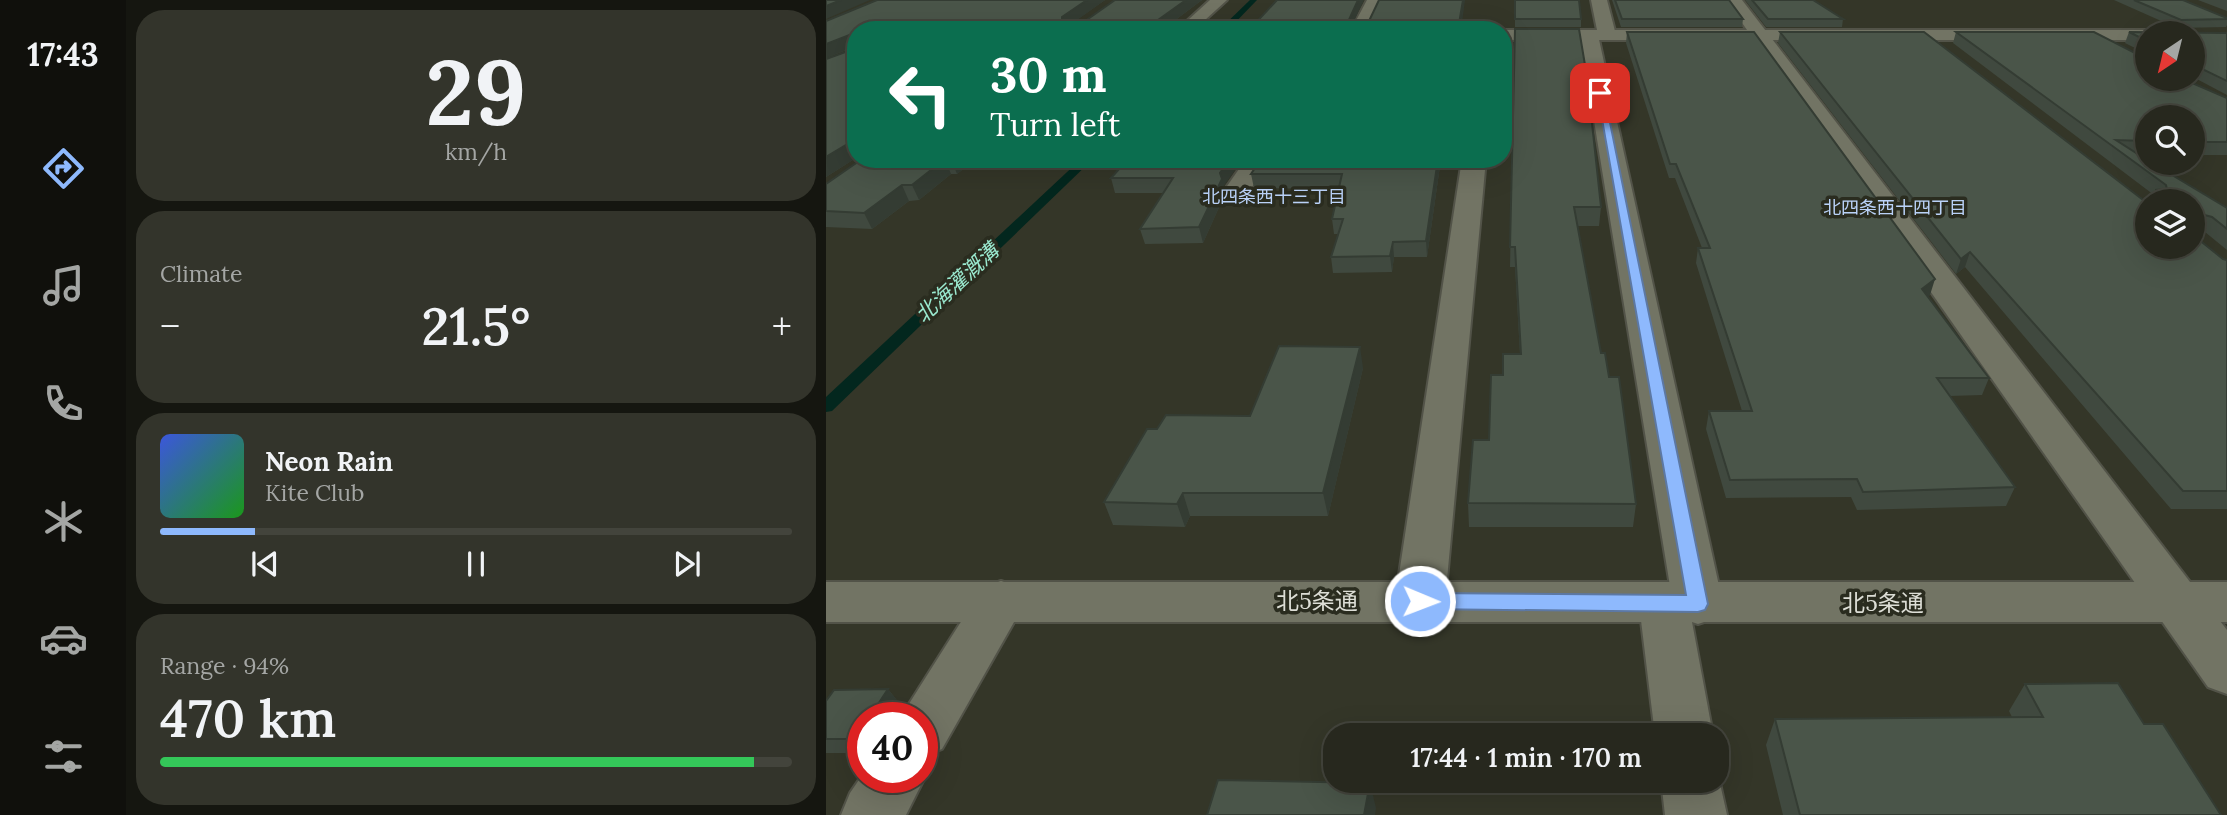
<!DOCTYPE html>
<meta charset="utf-8">
<style>
body{margin:0;font-family:Lora,"Noto Sans JP",serif;background:#33342b;color:#f1f3f6;height:100vh;display:flex;flex-direction:column;font-size:26px;white-space:nowrap}
*{box-sizing:border-box;margin:0}
p{font-size:23px;color:#a4a6a4}
.icon{flex:none;width:38px;height:38px;fill:none;stroke:currentColor;stroke-width:2;stroke-linecap:round;stroke-linejoin:round}
.map{position:relative;flex:1;overflow:hidden}
.sheet{display:flex;flex-direction:column;gap:10px;padding:10px;background:#151610;width:700px}
.sheet>*{flex:none}
.top-card{position:absolute;left:21px;top:21px;width:665px;height:147px;border-radius:28px;box-shadow:0 7px 28px #0002,0 0 0 2px #43443c;background:#0b6e4f;color:#fff;overflow:hidden}
.needle{width:46px;rotate:215deg}
.buttons{position:absolute;left:1309px;top:21px;display:grid;gap:14px}
.buttons a{display:grid;place-items:center;width:70px;height:70px;border-radius:50%;background:#27281e;box-shadow:0 7px 28px #0002,0 0 0 2px #43443c;font-size:35px}
.speed{position:absolute;left:21px;top:702px;display:flex;gap:14px;font-size:35px;font-weight:700;text-align:center}
.speed>*{display:grid;place-content:center;width:91px;height:91px;border-radius:50%;background:#27281e;box-shadow:0 7px 28px #0002,0 0 0 2px #43443c;line-height:1}
.speed .limit{border:10px solid #d22;background:#fff;color:#111}
.pin{position:absolute;display:grid;place-items:center;width:60px;height:60px;color:#fff;margin:-30px;border-radius:14px;box-shadow:0 4px 10px #0006}
.me{position:absolute;width:77px;margin:-38px;rotate:91deg;stroke-linejoin:round;filter:drop-shadow(0 0 5px #0008)}
.turn{display:flex;align-items:center;gap:24px;height:147px;padding:0 28px;font-size:32px}
.turn .icon{width:91px;height:91px;stroke-width:2.5}
.turn b{display:block;font-size:49px;line-height:60px}
.big{font-size:52px;font-weight:600;line-height:1.1}
.sheet .card{flex:1;display:flex;flex-direction:column;justify-content:center;gap:10px;min-width:0;padding:0 24px;border-radius:28px;background:#33342b}
.sheet .dial{align-items:center;gap:0}
.dial b{font-size:91px;line-height:1}
.song{display:flex;align-items:center;gap:21px}
.cover{width:84px;height:84px;border-radius:10px;background:linear-gradient(135deg,hsl(230 70% 55%),hsl(120 70% 35%))}
.played{height:7px;border-radius:4px;background:linear-gradient(90deg,#8eb9fd 15%,#43443c 15%)}
.keys{display:flex;justify-content:space-around;direction:ltr}
.heat{display:flex;justify-content:space-between;align-items:center;font-size:38px;direction:ltr}
.charge{height:10px;border-radius:5px;background:linear-gradient(90deg,#34c759 94%,#43443c 0)}
.trip{position:absolute;left:497px;top:723px;width:406px;height:70px;border-radius:28px;background:#27281e;box-shadow:0 7px 28px #0002,0 0 0 2px #43443c;font-weight:600;line-height:70px;text-align:center}
main{display:flex;flex:1;min-height:0}
.tabs{display:flex;flex-direction:column;width:126px;justify-content:space-around;align-items:center;background:#10100c;color:#a4a6a4}
.tabs .icon{width:49px;height:49px}
.tabs .on{color:#8eb9fd}
.tabs b{font-size:32px;color:#f1f3f6}
.map>svg:first-child{display:block}
.lines{fill:none;stroke-linecap:round;stroke-linejoin:round}
.stream{fill:#03271e;fill-rule:evenodd}
.pedestrian-casing{stroke:#525348;stroke-width:4}
.minor-casing{stroke:#525348;stroke-width:4}
.tertiary-casing{stroke:#525348;stroke-width:4}
.pedestrian{fill:#727464;fill-rule:evenodd}
.minor{fill:#727464;fill-rule:evenodd}
.tertiary{fill:#727464;fill-rule:evenodd}
.wall{fill:#40493f}
.shaded-wall{fill:#343c33}
.building{fill:#4a5549;stroke:#343c33;stroke-width:2}
.route{fill:#8eb9fd;stroke:#5c78a4;stroke-width:2}
.labels{text-anchor:middle;stroke-width:7;stroke-linejoin:round;paint-order:stroke}
.far-neighbourhood-label{font-size:18px;fill:#bad2f8;stroke:#2a2c1f}
.water-label{font-size:21px;font-style:italic;fill:#9ae9cf;stroke:#2a2c1f}
.near-street-label{font-size:23px;fill:#ddded6;stroke:#2a2c1f}
</style>
<main>
<nav class="tabs">
<b>17:43</b>
<svg class="icon on" aria-label="directions" viewBox="0 0 24 24"><path d="M12 3l9 9-9 9-9-9zM9 14v-3h6M13 9l2 2-2 2"/></svg>
<svg class="icon" aria-label="music" viewBox="0 0 24 24"><path d="M9 18V5l10-2v13"/><circle cx="6" cy="18" r="3"/><circle cx="16" cy="16" r="3"/></svg>
<svg class="icon" aria-label="phone" viewBox="0 0 24 24"><path d="M5 4h4l2 5-3 2q2 4 5 5l2-3 5 2v4C11 20 4 13 5 4z"/></svg>
<svg class="icon" aria-label="climate" viewBox="0 0 24 24"><path d="M12 3v18M4 7l16 10M4 17L20 7"/></svg>
<svg class="icon" aria-label="car" viewBox="0 0 24 24"><path d="M5 17H2v-5l4-1 3-4h7l3 4 3 1v5h-3M9 17h6M6 11h13"/><circle cx="7" cy="17" r="2"/><circle cx="17" cy="17" r="2"/></svg>
<svg class="icon" aria-label="filters" viewBox="0 0 24 24"><path d="M4 7h16M4 17h16"/><circle cx="9" cy="7" r="2"/><circle cx="15" cy="17" r="2"/></svg>
</nav>
<section class="sheet">
<div class="card dial"><b>29</b><p>km/h</p></div>
<div class="card"><p>Climate</p>
<div class="heat"><a>−</a><b class="big">21.5°</b><a>+</a></div>
</div>
<div class="card">
<div class="song"><i class="cover"></i><div><b>Neon Rain</b><p>Kite Club</p></div></div>
<div class="played"></div>
<div class="keys"><svg class="icon" aria-label="previous" viewBox="0 0 24 24"><path d="M18 5L8 12l10 7zM5 5v14"/></svg><svg class="icon" aria-label="pause" viewBox="0 0 24 24"><path d="M8 5v14M16 5v14"/></svg><svg class="icon" aria-label="next" viewBox="0 0 24 24"><path d="M6 5l10 7-10 7zM19 5v14"/></svg></div>
</div>
<div class="card"><p>Range · 94%</p><b class="big">470 km</b><div class="charge"></div></div>
</section>
<div class="map">
<svg width="1401" height="815" viewBox="0 0 1401 815">
<rect width="100%" height="100%" fill="#343628"/>
<g class="lines">
<g class="stream">
<polygon points="424,0 431,0 402,30 393,30"/>
<polygon points="255,159 267,159 6,411 0,412 0,397"/>
</g>
<defs>
<polygon id="pedestrian" points="384,0 401,0 368,30 351,30"/>
<g id="minor">
<polygon points="541,0 557,0 542,30 525,30"/>
<polygon points="765,0 781,0 790,35 787,39 775,39 772,35"/>
<polygon points="900,0 916,0 1401,630 1401,694 1382,687"/>
<polygon points="763,30 772,35 897,604 890,618 872,624 866,622 887,735 829,735 813,604 820,590 838,584 844,586 754,35"/>
<polygon points="420,159 444,159 421,195 412,197 403,195 399,189"/>
<polygon points="636,159 660,159 619,601 612,615 594,621 576,615 569,601"/>
<polygon points="175,581 193,587 200,601 116,749 96,757 96,718 74,718 157,587"/>
<polygon points="891,770 901,815 839,815 835,780 891,780"/>
<polygon points="96,771 99,777 80,815 15,815 24,793 37,774 37,777 96,777"/>
</g>
<g id="tertiary">
<polygon points="677,30 1321,30 1328,33 1321,33 1321,40 677,40"/>
<rect x="0" y="582" width="1401" height="40"/>
</g>
</defs>
<use href="#pedestrian" class="pedestrian-casing"/>
<use href="#minor" class="minor-casing"/>
<use href="#tertiary" class="tertiary-casing"/>
<use href="#pedestrian" class="pedestrian"/>
<use href="#minor" class="minor"/>
<use href="#tertiary" class="tertiary"/>
</g>
<g class="wall">
<polygon points="51,0 279,0 249,21 259,21 289,0 376,0 336,30 30,30 30,158 0,177 0,59 25,50 26,48 0,58 0,21"/>
<polygon points="689,0 755,19 755,27 689,27"/>
<polygon points="786,0 903,0 917,19 916,27 795,27"/>
<polygon points="919,0 987,0 1017,19 1016,27 940,27"/>
<polygon points="1288,0 1357,0 1401,18 1401,25 1400,27 1351,28"/>
<polygon points="1372,0 1401,0 1401,11"/>
<polygon points="689,29 775,207 773,226 752,226 775,353 783,377 810,504 807,527 643,527 642,503 663,440 677,375 694,354 689,267 684,267"/>
<polygon points="801,32 1104,295 1102,296 1163,378 1156,395 1123,396 1189,487 1180,506 1031,510 1025,497 900,498 880,429 883,411 916,411 870,263 872,248 876,248 849,178 843,178 800,43"/>
<polygon points="954,32 1316,199 1325,201 1328,195 1127,43 1130,32 1401,98 1401,155 1367,155 1367,117 1321,117 1321,154 1312,154 1401,208 1401,250 1379,232 1372,230 1368,237 1397,259 1401,260 1401,509 1345,509 1139,267 1130,274 952,43"/>
<polygon points="1303,32 1401,33 1401,95 1367,77 1367,33 1321,33 1321,54 1299,43"/>
<polygon points="36,159 150,159 131,174 125,174 93,200 83,201 46,229 0,227 0,184"/>
<polygon points="302,159 397,187 399,194 377,243 319,244 314,229 338,193 289,193 285,178"/>
<polygon points="615,159 601,257 568,257 566,272 507,273 505,257 512,234 508,234 506,219 512,189 428,188 425,174"/>
<polygon points="537,368 502,516 364,516 359,527 287,525 278,502 331,429 424,416"/>
<polygon points="1199,684 1395,815 957,815 940,745 949,719 1186,717 1183,711"/>
<polygon points="62,689 73,703 64,718 37,718 37,753 0,753 0,701"/>
</g>
<g class="shaded-wall">
<polygon points="15,0 44,0 0,19 0,6"/>
<polygon points="261,0 279,0 240,28 236,21 236,17"/>
<polygon points="360,0 376,0 336,30 318,30"/>
<polygon points="532,0 538,0 524,30 522,22"/>
<polygon points="637,0 639,0 635,30 632,30"/>
<polygon points="26,34 30,46 0,58 0,44"/>
<polygon points="25,142 30,152 30,158 0,177 0,157"/>
<polygon points="119,159 125,174 93,200 86,185"/>
<polygon points="125,159 150,159 131,174"/>
<polygon points="404,159 417,159 397,187 399,194 377,243 373,227 394,173"/>
<polygon points="612,159 615,159 601,257 600,241"/>
<polygon points="76,185 83,201 46,229 38,213"/>
<polygon points="567,242 568,257 566,272 564,256"/>
<polygon points="1144,252 1139,267 1130,274 1135,259"/>
<polygon points="1109,279 1104,295 1091,305 1096,289"/>
<polygon points="534,347 537,368 502,516 497,493"/>
<polygon points="357,493 364,516 359,527 351,504"/>
<polygon points="62,689 73,703 64,718 43,718"/>
<polygon points="37,728 37,747 30,739"/>
<polygon points="544,783 550,808 549,815 538,815"/>
</g>
<g class="building">
<polygon points="0,0 15,0 0,6"/>
<polygon points="51,0 261,0 236,17 236,21 259,21 289,0 360,0 318,30 30,30 30,142 25,142 0,157 0,59 25,50 26,34 0,44 0,21"/>
<polygon points="451,0 532,0 522,22 543,21 553,0 637,0 632,30 423,30"/>
<polygon points="689,0 753,0 755,19 689,19"/>
<polygon points="789,0 903,0 917,19 796,19"/>
<polygon points="926,0 987,0 1017,19 942,19"/>
<polygon points="1308,0 1357,0 1401,18 1401,19 1355,20"/>
<polygon points="689,29 753,29 761,77 775,207 748,207 775,353 779,353 783,377 793,377 810,504 642,503 647,440 663,440 665,375 677,375 677,354 695,354 689,247 684,247"/>
<polygon points="801,32 928,32 1109,279 1096,289 1163,378 1111,378 1189,487 1037,492 1031,479 904,480 883,411 926,411 872,248 884,248 850,164 844,164"/>
<polygon points="954,32 1098,32 1316,199 1327,201 1321,201 1321,247 1367,247 1367,235 1397,259 1401,260 1401,491 1357,491 1144,252 1135,259"/>
<polygon points="1130,32 1268,32 1321,59 1321,79 1357,79 1401,98 1401,142 1367,142 1367,117 1321,117 1321,141 1290,140 1321,160 1321,163 1326,163 1401,208 1401,229 1386,217 1375,214 1372,216 1372,230 1367,231 1367,201 1327,201 1330,199 1330,190 1341,189 1340,185"/>
<polygon points="1303,32 1401,33 1401,81 1370,66 1367,65 1367,33 1321,33 1321,41"/>
<polygon points="36,159 125,159 119,159 86,185 76,185 38,213 0,211 0,184"/>
<polygon points="302,159 404,159 394,173 396,179 373,227 314,229 347,178 285,178"/>
<polygon points="435,159 612,159 600,241 567,242 564,256 505,257 517,219 506,219 516,174 425,174"/>
<polygon points="453,346 534,347 497,493 357,493 351,504 278,502 321,429 331,429 340,415 424,416"/>
<polygon points="1292,683 1318,724 1337,724 1395,815 974,815 949,719 1217,717 1199,684"/>
<polygon points="62,689 43,718 37,718 37,728 30,739 0,739 0,701 8,690"/>
<polygon points="392,780 544,783 538,815 381,815"/>
</g>
<polygon class="route" points="771,91 778,93 882,604 879,610 872,612 594,609 586,607 583,601 586,596 594,593 860,595"/>
<g class="labels">
<g class="far-neighbourhood-label">
<text x="448" y="203">北四条西十三丁目</text>
<text x="1069" y="214">北四条西十四丁目</text>
</g>
<g class="water-label">
<text transform="translate(131 283) rotate(-43)" y="7">北海灌漑溝</text>
</g>
<g class="near-street-label">
<text x="491" y="609">北5条通</text>
<text x="1057" y="611">北5条通</text>
</g>
</g>
</svg>
<div class="buttons">
<a><svg class="needle" viewBox="-14 -14 28 28"><path d="M0-13l5 13h-10z" fill="#e53935"/><path d="M0 13l5-13h-10z" fill="#a4a6a4"/></svg></a>
<a><svg class="icon" aria-label="search" viewBox="0 0 24 24"><circle cx="10" cy="10" r="6"/><path d="M15 15l6 6"/></svg></a>
<a><svg class="icon" aria-label="layers" viewBox="0 0 24 24"><path d="M12 4l9 5-9 5-9-5zM3 14l9 5 9-5"/></svg></a>
</div>
<div class="speed"><div class="limit">40</div></div>
<div class="pin" style="left:774px;top:93px;background:#d93025"><svg class="icon" aria-label="arrive" viewBox="0 0 24 24"><path d="M6 21V4h12l-3 4 3 4H6"/></svg></div>
<svg class="me" style="left:594px;top:601px" viewBox="-20 -20 40 40"><circle r="17" fill="#8eb9fd" stroke="#fff" stroke-width="3"/><path d="M0-11L8 9 0 5-8 9z" fill="#fff"/></svg>
<div class="trip">17:44 · 1 min · 170 m</div>
<div class="top-card">
<div class="turn"><svg class="icon" aria-label="left" viewBox="0 0 24 24"><path d="M17 20v-9H6M10 6l-5 5 5 5"/></svg><div><b>30 m</b>Turn left</div></div>
</div>
</div>
</main>
